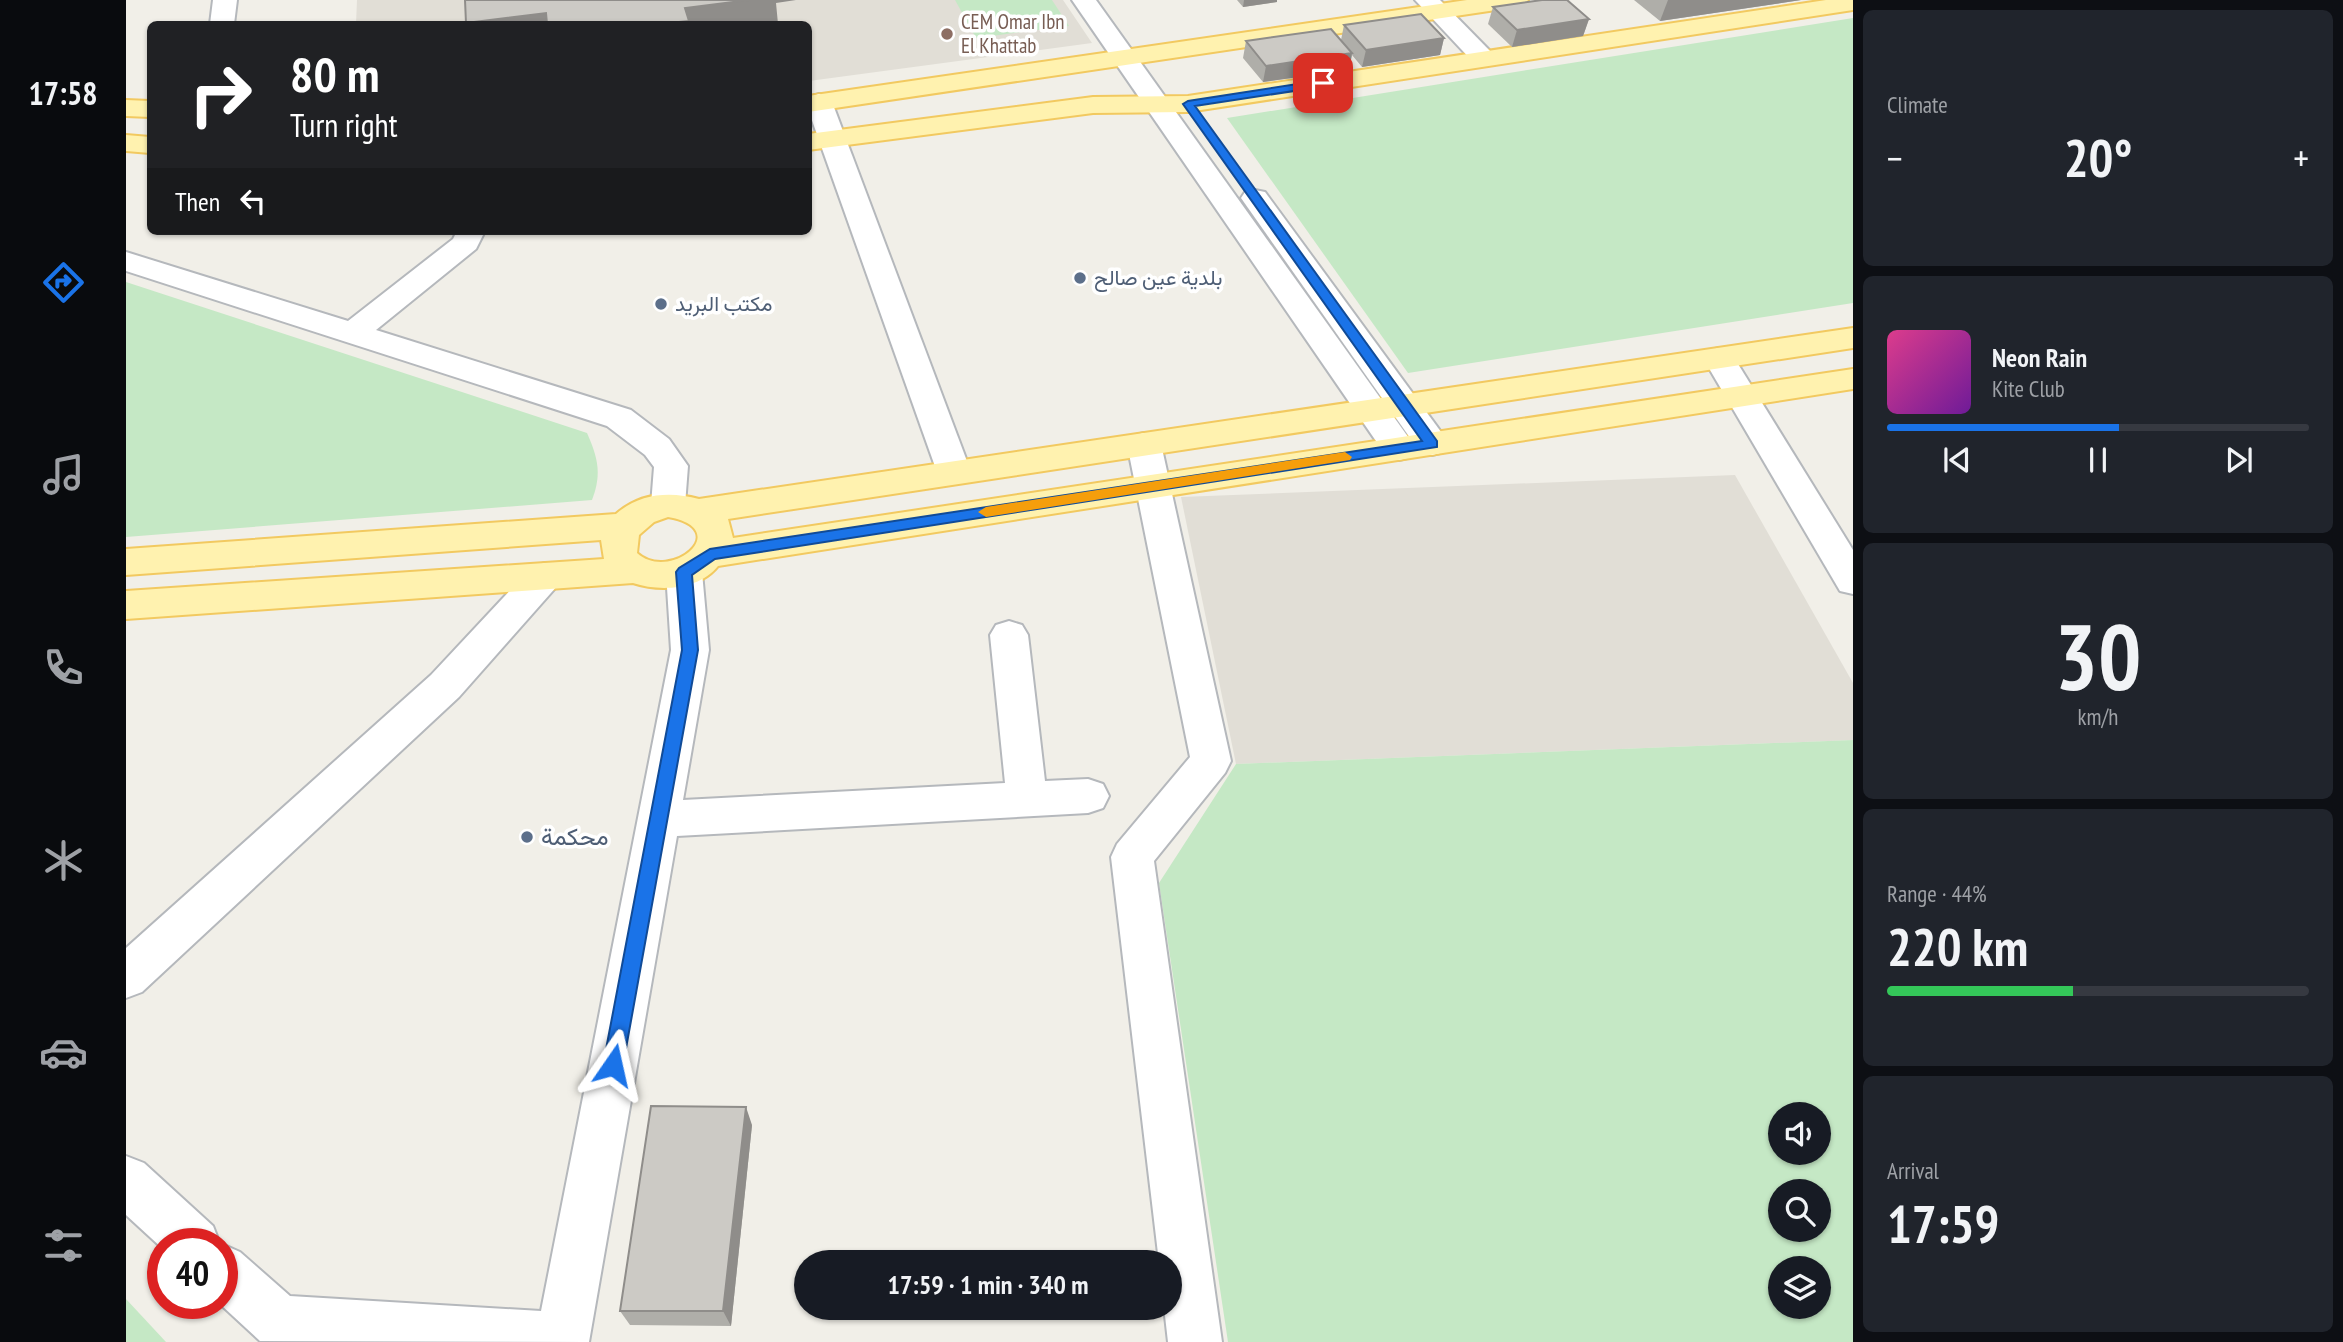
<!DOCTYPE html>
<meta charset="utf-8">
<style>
body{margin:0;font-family:"PT Sans Narrow",Vazirmatn,sans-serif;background:#20242c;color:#f1f3f6;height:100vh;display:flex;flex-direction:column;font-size:26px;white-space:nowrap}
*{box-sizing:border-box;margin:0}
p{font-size:23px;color:#9ea1a6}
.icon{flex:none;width:38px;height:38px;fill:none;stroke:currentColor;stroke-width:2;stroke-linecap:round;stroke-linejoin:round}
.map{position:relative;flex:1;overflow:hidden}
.side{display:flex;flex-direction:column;gap:10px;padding:10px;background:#0d0f14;width:490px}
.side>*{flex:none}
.top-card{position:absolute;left:21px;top:21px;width:665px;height:214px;border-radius:10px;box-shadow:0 2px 5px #0004;background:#202124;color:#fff;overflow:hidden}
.buttons{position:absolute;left:1642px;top:1102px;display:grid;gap:14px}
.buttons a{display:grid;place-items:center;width:63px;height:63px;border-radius:50%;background:#171b24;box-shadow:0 2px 5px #0004;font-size:35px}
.speed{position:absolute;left:21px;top:1228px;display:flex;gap:14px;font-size:35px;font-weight:700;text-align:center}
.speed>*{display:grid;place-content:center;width:91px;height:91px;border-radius:50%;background:#171b24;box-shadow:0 2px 5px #0004;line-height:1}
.speed .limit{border:10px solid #d22;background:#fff;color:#111}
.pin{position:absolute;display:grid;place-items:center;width:60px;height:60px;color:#fff;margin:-30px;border-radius:14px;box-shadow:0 4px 10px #0006}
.me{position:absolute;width:77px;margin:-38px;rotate:11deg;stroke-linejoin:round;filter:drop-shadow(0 0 5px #0008)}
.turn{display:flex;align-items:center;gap:24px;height:147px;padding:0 28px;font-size:32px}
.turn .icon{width:91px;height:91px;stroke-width:2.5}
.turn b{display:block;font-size:49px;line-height:60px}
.then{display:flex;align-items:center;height:66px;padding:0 28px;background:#0003;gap:14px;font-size:26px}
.big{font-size:52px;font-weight:700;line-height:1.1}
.side .widget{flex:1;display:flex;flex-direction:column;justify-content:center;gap:10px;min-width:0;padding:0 24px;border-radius:10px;background:#20242c}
.side .dial{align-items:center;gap:0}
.dial b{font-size:91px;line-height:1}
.song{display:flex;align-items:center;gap:21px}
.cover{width:84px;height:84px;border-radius:10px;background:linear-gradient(135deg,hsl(330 70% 55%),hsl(280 70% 35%))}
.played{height:7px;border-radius:4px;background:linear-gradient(90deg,#1a73e8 55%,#363941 55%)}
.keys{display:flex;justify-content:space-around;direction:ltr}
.heat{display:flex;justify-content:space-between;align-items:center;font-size:38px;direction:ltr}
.charge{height:10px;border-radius:5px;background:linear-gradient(90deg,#34c759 44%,#363941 0)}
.trip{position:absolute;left:668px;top:1250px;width:388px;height:70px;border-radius:35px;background:#171b24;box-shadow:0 2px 5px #0004;font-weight:700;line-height:70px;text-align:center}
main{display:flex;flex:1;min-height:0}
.tabs{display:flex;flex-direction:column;width:126px;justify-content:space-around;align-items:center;background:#090b0e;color:#9ea1a6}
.tabs .icon{width:49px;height:49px}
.tabs .current{color:#1a73e8}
.tabs b{font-size:32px;color:#f1f3f6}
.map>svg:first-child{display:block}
.education{fill:#e1ded6}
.green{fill:#c5e8c5;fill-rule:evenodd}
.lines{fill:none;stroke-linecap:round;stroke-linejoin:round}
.minor-casing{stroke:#b5b8bc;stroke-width:4}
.major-casing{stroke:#f2c960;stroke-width:4}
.minor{fill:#fff;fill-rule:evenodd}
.major{fill:#fff2af;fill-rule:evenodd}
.wall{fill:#afaea9}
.shaded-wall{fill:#8f8d8a}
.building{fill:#cccac5;stroke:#8f8d8a;stroke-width:2}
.route{fill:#1a73e8;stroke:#114b97;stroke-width:2}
.slow{fill:#f59e0b}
.education-dot{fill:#8d6e63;stroke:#fff;stroke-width:2.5}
.service-dot{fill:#5c6f8a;stroke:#fff;stroke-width:2.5}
.labels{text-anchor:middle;stroke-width:7;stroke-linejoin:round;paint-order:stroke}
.far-education-label{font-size:21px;fill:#785e54;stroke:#fff;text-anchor:start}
.far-service-label{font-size:21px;fill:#4e5e75;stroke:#fff;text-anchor:start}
.service-label{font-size:24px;fill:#4e5e75;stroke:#fff;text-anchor:start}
</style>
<main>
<nav class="tabs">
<b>17:58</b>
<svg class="icon current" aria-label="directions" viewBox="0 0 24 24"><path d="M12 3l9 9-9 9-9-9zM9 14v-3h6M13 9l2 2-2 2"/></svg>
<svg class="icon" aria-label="music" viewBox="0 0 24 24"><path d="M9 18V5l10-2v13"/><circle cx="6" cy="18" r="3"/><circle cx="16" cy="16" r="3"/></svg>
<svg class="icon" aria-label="phone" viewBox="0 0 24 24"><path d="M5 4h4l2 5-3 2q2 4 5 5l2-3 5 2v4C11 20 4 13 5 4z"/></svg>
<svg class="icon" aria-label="climate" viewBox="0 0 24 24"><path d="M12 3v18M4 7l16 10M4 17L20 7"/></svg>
<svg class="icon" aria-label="car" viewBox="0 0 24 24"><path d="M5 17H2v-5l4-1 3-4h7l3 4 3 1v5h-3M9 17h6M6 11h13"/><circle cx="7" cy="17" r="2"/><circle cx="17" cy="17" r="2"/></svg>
<svg class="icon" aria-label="filters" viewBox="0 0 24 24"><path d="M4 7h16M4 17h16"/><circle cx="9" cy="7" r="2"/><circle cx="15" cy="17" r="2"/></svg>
</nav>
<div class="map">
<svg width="1727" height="1342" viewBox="0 0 1727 1342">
<rect width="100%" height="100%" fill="#f1efe8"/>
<g class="education">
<polygon points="231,0 937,0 966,43 683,81 682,24 230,24"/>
<polygon points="1609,475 1727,683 1727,740 1110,764 1055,497"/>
</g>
<g class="green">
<polygon points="829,0 926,0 943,26 850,38"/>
<polygon points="1727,18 1727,303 1282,373 1101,118"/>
<path d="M0,282L461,433C472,458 476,474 466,500L0,537Z"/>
<path d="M1727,740V1342H1102L1033,883L1110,764ZM1654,1115H1692V1153H1654ZM1654,1192H1692V1230H1654ZM1654,1269H1692V1307H1654Z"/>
<polygon points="0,1299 40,1342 0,1342"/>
</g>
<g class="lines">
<defs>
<g id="minor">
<polygon points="87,0 111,0 108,24 84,24"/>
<polygon points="946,0 970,0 1285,441 1290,449 1285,457 1273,460 1261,457"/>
<polygon points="1289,0 1314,0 1367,54 1370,59 1367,64 1358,66 1349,64"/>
<polygon points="693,94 702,97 706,102 845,472 840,480 828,484 816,480 811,472 682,109 684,97"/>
<polygon points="1129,190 1139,192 1318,436 1323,444 1318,452 1306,455 1294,452 1115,198 1119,192"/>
<polygon points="331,231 359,231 350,249 250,330 505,410 543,439 562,466 559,505 554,514 542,517 530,514 525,505 528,467 519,455 481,426 0,271 0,252 222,321 327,239"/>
<polygon points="1593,348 1604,351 1727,550 1727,594 1714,591 1577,358 1582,351"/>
<polygon points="1018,433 1030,436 1035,444 1105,761 1099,773 1028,861 1096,1342 1042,1342 1038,1307 1045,1307 1045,1262 1033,1262 985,857 991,844 1064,757 1001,444 1006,436"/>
<polygon points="558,559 571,563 576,572 583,650 557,800 879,783 864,635 870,625 883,621 896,625 902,635 919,781 962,779 977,784 983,796 977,808 962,813 551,836 463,1342 134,1341 94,1304 96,1244 114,1252 164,1296 415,1311 545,650 540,572 545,563"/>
<polygon points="419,563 432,567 437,576 432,585 333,697 16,992 0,998 0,948 305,675 406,567"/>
<polygon points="0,1156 18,1163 87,1226 94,1244 37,1244 37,1249 0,1215"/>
</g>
<g id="major">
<polygon points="1341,0 1402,0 1398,5 1390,7 682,112 682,96"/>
<polygon points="1700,0 1727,0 1727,10 1062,112 967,113 682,150 682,134 967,97 1062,96"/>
<polygon points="0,100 24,101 24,117 0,116"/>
<polygon points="0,135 24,137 24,153 0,151"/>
<path d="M1727,328V348L602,519L607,538L1727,369V389L592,566C573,590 534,592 507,583L0,619V591L478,559L475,540L0,575V549L490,514C514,493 544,491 573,499ZM542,517C610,529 544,583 511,553L513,535L528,522Z"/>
</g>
</defs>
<use href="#minor" class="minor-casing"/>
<use href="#major" class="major-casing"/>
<use href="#minor" class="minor"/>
<use href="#major" class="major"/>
</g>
<g class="wall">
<polygon points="1111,0 1151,0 1151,2 1117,7"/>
<polygon points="1508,0 1675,0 1534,21"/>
<polygon points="1367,7 1463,19 1457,36 1386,47 1362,24"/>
<polygon points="1218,25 1318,38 1314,55 1236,67 1226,55 1223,70 1137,82 1117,58 1120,41 1215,40"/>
<polygon points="626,1125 605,1326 504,1325 494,1311"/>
</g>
<g class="shaded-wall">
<polygon points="556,0 670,0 650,3 652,24 533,24"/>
<polygon points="1118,0 1151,0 1151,2 1117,7"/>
<polygon points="1542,0 1675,0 1534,21"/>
<polygon points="420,13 423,24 341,24 340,23"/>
<polygon points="1463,19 1457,36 1386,47 1391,30"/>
<polygon points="1318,38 1314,55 1236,67 1240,50"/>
<polygon points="1226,53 1223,70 1137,82 1140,66"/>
<polygon points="620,1107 626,1125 605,1326 597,1311"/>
</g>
<g class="building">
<polygon points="339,0 623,0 559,8 563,21 533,24 421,24 420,13 340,23"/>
<polygon points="1416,0 1441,0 1463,19 1391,30 1367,7"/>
<polygon points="1295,14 1318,38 1240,50 1218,25"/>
<polygon points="1205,29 1226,53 1140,66 1120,41"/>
<polygon points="525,1106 620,1107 597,1311 494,1311"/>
</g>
<polygon class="route" points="1197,80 1202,83 1201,86 1069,106 1311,441 1311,447 589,559 566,575 572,650 497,1065 494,1072 487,1075 480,1072 477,1065 556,650 550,572 553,568 584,549 1296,441 1057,104 1062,101"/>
<polygon class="slow" points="1219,452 1226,457 1224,460 860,517 852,512 860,507"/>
<circle class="education-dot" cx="821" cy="34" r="7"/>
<g class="service-dot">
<circle cx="954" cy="278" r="7"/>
<circle cx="535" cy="304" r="7"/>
<circle cx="401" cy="837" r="7"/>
</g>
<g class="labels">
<g class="far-education-label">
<text x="835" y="29">CEM Omar Ibn<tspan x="835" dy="24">El Khattab</tspan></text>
</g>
<g class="far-service-label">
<text x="968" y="285">بلدية عين صالح</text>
<text x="549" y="311">مكتب البريد</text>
</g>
<g class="service-label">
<text x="415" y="845">محكمة</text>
</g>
</g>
</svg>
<div class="buttons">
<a><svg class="icon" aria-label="sound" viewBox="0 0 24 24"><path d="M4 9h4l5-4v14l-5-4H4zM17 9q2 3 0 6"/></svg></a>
<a><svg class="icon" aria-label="search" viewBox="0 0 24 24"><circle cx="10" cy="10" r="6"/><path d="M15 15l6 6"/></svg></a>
<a><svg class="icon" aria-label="layers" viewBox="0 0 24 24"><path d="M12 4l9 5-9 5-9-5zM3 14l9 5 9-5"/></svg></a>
</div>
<div class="speed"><div class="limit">40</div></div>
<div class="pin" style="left:1197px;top:83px;background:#d93025"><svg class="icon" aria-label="arrive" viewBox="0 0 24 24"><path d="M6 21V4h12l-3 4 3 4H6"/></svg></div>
<svg class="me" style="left:487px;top:1065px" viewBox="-20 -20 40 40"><path d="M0-17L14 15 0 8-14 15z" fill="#1a73e8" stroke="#fff" stroke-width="4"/></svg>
<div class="trip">17:59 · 1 min · 340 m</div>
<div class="top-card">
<div class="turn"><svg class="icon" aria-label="right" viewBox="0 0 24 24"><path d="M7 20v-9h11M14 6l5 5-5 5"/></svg><div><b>80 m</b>Turn right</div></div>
<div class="then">Then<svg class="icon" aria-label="left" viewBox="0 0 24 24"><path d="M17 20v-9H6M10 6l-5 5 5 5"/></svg></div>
</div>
</div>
<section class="side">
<div class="widget"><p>Climate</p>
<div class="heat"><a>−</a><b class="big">20°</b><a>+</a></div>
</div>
<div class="widget">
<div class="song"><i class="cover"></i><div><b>Neon Rain</b><p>Kite Club</p></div></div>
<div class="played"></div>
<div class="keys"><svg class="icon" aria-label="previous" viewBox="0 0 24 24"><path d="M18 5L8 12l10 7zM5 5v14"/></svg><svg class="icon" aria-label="pause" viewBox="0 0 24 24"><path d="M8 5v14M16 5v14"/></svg><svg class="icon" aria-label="next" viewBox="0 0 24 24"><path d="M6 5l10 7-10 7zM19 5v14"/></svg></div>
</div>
<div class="widget dial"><b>30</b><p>km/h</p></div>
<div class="widget"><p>Range · 44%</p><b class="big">220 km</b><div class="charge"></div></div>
<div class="widget"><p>Arrival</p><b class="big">17:59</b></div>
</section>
</main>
